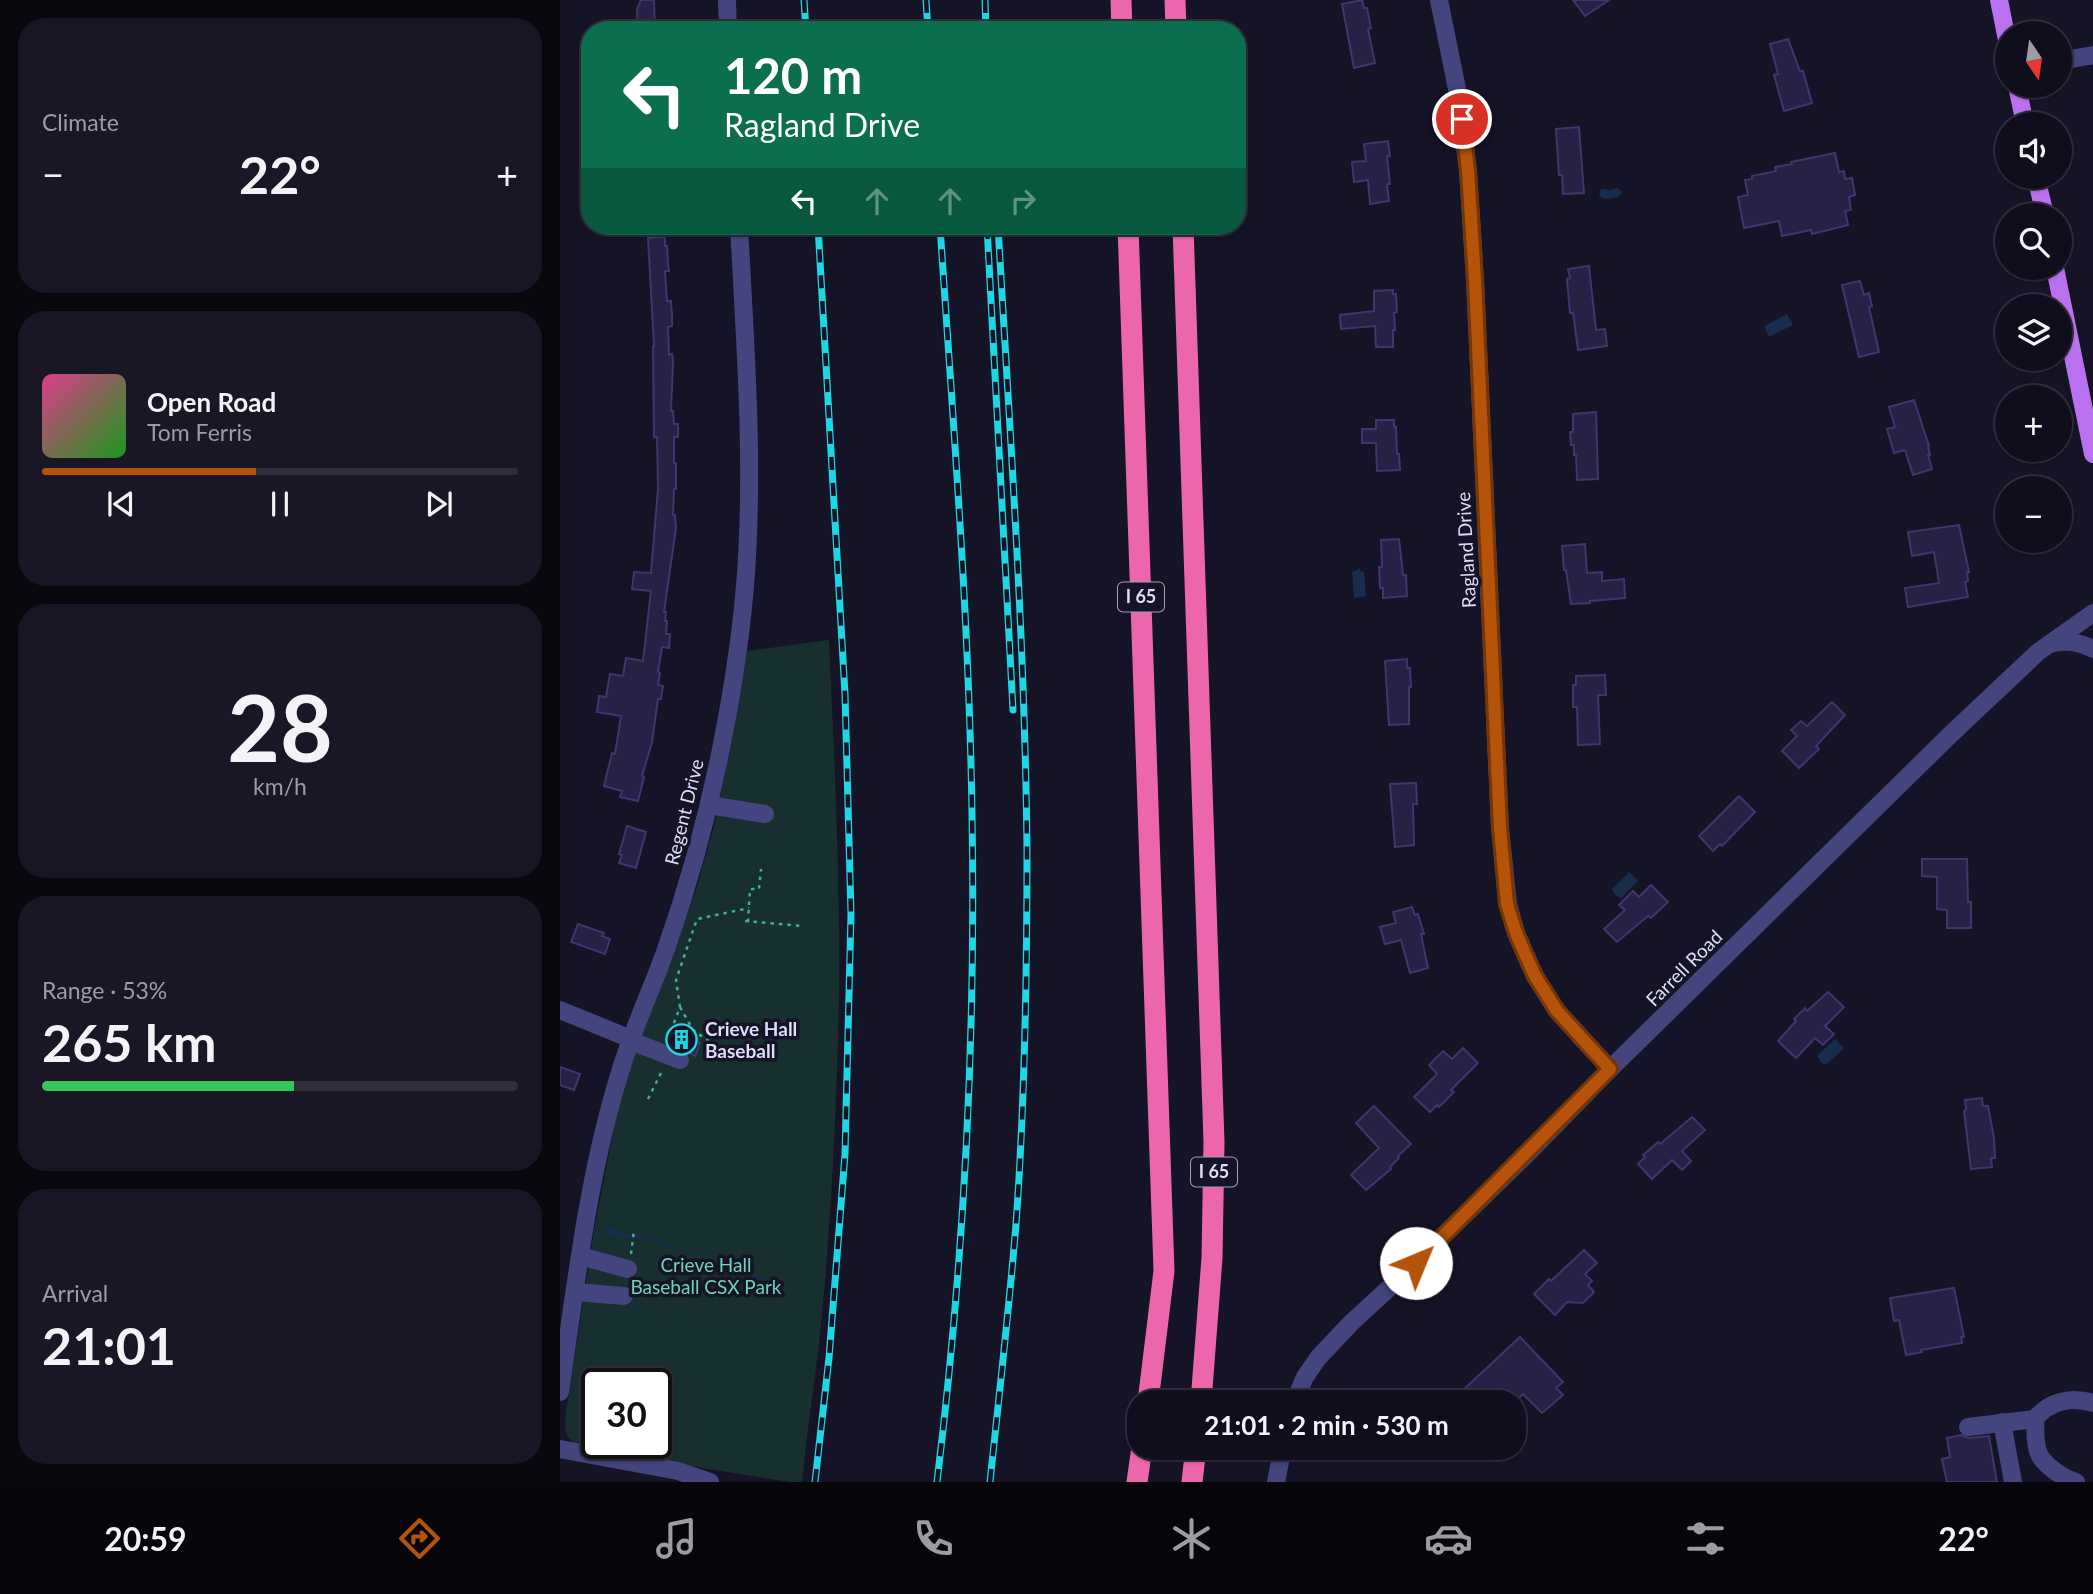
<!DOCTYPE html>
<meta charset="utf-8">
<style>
body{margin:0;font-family:Lato,sans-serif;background:#191725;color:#f1f3f6;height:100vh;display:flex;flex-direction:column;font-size:26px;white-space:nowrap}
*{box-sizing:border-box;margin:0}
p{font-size:23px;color:#9c9ca3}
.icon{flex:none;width:38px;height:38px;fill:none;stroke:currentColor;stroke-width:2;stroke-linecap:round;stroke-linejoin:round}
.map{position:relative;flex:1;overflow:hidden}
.sheet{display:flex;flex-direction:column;gap:18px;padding:18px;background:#09080f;width:560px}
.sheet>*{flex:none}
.banner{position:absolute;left:21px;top:21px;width:665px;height:214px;border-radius:28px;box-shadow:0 2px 5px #0004,0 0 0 2px #302e3b;background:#0b6e4f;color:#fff;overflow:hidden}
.needle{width:46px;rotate:167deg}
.buttons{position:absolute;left:1435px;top:21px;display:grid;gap:14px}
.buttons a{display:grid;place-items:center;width:77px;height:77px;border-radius:50%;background:#100e1c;box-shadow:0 2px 5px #0004,0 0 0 2px #302e3b;font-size:35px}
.speed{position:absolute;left:21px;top:1368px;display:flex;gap:14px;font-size:35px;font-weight:700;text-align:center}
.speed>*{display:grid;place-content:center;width:91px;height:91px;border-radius:50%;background:#100e1c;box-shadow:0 2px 5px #0004,0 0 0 2px #302e3b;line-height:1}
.speed .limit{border:4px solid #111;border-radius:10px;background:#fff;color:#111}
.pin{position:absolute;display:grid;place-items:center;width:60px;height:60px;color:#fff;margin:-30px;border:4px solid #fff;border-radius:50%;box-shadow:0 2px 7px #0007}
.me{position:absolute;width:77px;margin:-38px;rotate:45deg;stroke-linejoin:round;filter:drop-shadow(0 0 5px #0008)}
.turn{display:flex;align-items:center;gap:24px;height:147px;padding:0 28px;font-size:32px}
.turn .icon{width:91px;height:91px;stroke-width:2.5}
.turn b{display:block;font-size:49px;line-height:60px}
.lanes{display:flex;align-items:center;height:66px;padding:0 28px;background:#0003;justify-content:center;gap:35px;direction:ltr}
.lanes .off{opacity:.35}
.big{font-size:52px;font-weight:700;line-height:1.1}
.sheet .card{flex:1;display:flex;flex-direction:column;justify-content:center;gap:10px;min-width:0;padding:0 24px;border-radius:28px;background:#191725}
.sheet .dial{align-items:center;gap:0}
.dial b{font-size:91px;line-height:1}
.song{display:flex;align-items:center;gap:21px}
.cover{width:84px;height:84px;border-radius:10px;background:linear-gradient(135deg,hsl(330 70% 55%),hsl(120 70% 35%))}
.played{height:7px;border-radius:4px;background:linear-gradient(90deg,#b45309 45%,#302e3b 45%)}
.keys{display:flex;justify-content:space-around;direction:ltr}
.heat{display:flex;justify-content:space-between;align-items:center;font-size:38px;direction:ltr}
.charge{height:10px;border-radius:5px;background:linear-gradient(90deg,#34c759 53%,#302e3b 0)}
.trip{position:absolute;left:567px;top:1390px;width:399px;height:70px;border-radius:28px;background:#100e1c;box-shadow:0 2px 5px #0004,0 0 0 2px #302e3b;font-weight:700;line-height:70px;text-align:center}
.tabs{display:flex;height:112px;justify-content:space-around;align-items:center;background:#06060b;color:#9c9ca3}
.tabs .icon{width:49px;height:49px}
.tabs .selected{color:#b45309}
.tabs b{font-size:32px;color:#f1f3f6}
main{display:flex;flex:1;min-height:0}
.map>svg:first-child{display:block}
.green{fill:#172f2e;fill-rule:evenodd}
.water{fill:#172d4b}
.building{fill:#272145;stroke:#3f366e;stroke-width:2}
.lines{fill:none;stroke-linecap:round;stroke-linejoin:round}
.path{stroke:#3faca1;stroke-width:2.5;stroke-dasharray:3.5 5;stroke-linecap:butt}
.minor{stroke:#44447f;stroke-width:18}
.major{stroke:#ba71ee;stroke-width:18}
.highway{stroke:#ec66ab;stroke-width:21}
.rail-casing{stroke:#1fd7e4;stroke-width:7}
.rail{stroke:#151326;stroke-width:4.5;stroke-dasharray:13;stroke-linecap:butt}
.route-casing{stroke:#753606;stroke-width:18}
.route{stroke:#b45309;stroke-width:12}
.labels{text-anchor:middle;stroke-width:7;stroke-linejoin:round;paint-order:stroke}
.shield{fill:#151326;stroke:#a2a0bb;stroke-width:2}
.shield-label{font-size:18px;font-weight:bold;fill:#dfdcfb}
.street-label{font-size:19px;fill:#dfdcfb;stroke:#151326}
.poi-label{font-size:19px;font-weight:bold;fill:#dfdcfb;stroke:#151326;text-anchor:start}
.park-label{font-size:19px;fill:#70d3b6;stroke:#151326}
</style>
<main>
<section class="sheet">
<div class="card"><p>Climate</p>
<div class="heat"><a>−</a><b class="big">22°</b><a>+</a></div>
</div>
<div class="card">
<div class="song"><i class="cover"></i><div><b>Open Road</b><p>Tom Ferris</p></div></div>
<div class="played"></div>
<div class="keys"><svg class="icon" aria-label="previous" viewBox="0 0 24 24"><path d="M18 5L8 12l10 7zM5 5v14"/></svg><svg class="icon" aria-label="pause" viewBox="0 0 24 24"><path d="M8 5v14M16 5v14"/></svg><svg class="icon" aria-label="next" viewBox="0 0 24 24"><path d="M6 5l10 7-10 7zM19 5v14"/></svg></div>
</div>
<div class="card dial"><b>28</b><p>km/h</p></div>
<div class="card"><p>Range · 53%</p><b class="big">265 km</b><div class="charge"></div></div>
<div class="card"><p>Arrival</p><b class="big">21:01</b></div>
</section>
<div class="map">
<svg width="1533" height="1482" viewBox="0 0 1533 1482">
<rect width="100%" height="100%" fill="#151326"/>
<path class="green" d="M269,640C275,774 282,909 278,1043C275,1130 271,1216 263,1303C258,1363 248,1422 242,1482H230L23,1449C5,1439 4,1432 6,1412L34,1230L57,1112L69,1069L136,890L154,826L172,742L187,651ZM37,1384H96V1444H37Z"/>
<g class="water">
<path d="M1058,188L1062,192L1059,197C1052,197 1044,202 1039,195L1041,189L1050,190Z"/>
<polygon points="1227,314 1233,325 1209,337 1204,326"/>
<polygon points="800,568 800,571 804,572 806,596 794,598 792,572"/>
<polygon points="1069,872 1078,881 1061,898 1055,895 1052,889"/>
<polygon points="1275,1039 1284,1048 1266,1065 1261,1062 1257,1056"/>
<polygon points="47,1226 65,1234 86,1235 108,1245 178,1258 186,1263 197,1278 223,1280 223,1284 195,1281 183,1264 172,1259 106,1247 90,1239 81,1238 69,1239 44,1235"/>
</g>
<g class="building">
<polygon points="81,0 94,0 95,30 78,30 77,9"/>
<polygon points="802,0 804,8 807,8 811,28 808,29 815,63 794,68 782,4"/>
<polygon points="1013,0 1049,0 1025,16"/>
<polygon points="1228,39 1240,71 1243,71 1252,103 1224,111 1214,75 1218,74 1210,44"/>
<polygon points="1019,127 1024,193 1003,194 1002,175 999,175 996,129"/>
<polygon points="828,141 830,156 827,156 830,184 827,184 829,201 810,204 808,180 794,182 792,162 806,161 804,144"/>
<polygon points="1275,153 1279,172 1284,171 1285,179 1292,178 1295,195 1289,197 1291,210 1285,211 1288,225 1252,234 1251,230 1222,236 1219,221 1184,228 1178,197 1188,195 1185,180 1192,179 1192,176 1216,171 1215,167 1232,164 1231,162"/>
<polygon points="105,237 105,246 107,246 108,264 109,271 105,271 107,301 111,301 112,316 112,326 108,327 109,355 112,354 113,361 111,411 113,411 114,424 118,424 118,437 114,437 114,463 116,463 116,489 114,489 113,515 115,515 116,528 104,612 106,612 105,621 107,621 106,634 110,634 109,648 102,647 98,672 100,673 98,685 103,686 101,699 98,699 92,742 82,776 84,777 78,801 60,797 62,791 44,786 52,753 55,754 61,716 37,712 39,696 46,697 50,674 63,676 66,658 83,661 91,591 72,589 74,572 91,573 98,489 97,437 94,437 93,346 94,346 88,238"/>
<polygon points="1029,266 1036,330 1045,329 1047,346 1018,350 1013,313 1010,313 1007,279 1010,278 1008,269"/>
<polygon points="1300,281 1304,295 1309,293 1312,306 1309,307 1319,352 1299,357 1282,285"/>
<polygon points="833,290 833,294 836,294 837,312 834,313 835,330 833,330 833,347 816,347 815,326 781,329 780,315 814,311 814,291"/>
<polygon points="1354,400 1369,446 1368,446 1370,455 1368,455 1372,469 1353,475 1345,450 1334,453 1327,429 1335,427 1329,407"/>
<polygon points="1036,412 1038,479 1017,480 1016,455 1014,455 1014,445 1011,445 1010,432 1013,432 1013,414"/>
<polygon points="816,420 834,420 834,427 836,427 837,454 839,454 840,470 817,471 816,443 802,443 802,429 816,429"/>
<polygon points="1399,525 1409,572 1407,572 1408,581 1405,582 1408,597 1348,607 1345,588 1379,583 1374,552 1352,556 1348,532"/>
<polygon points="839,539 843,575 846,575 847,596 823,598 823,588 820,588 819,567 822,567 821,540"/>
<polygon points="1025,544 1027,573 1042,572 1042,581 1064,579 1065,598 1030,601 1030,603 1011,604 1006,570 1004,570 1002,546"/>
<polygon points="847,659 847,668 850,668 851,687 849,687 849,724 829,725 825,661"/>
<polygon points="1045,675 1046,695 1038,695 1040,744 1018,745 1017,707 1013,707 1013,685 1016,685 1016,676"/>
<polygon points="1272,702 1285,715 1256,746 1259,749 1239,768 1222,751 1237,736 1231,730 1241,721 1247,726"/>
<polygon points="856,783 857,804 853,804 854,845 835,847 830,784"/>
<polygon points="1179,796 1195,812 1162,846 1160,844 1153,851 1139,836"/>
<polygon points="67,826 86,832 76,868 59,863 62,855 59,854"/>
<polygon points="1362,859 1407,859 1408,902 1411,902 1411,928 1387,928 1387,910 1377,909 1377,877 1362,876"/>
<polygon points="1091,885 1108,902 1091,918 1088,916 1057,942 1044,929 1065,910 1059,905 1073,891 1079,897"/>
<polygon points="852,907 855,915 858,914 864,934 861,934 868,968 850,973 841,940 825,944 820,927 836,923 833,912"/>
<polygon points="18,924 44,933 42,936 50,939 45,954 11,942"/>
<polygon points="1268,992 1284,1007 1265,1026 1274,1034 1263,1045 1255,1038 1236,1058 1218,1041 1236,1021 1234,1019 1245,1008 1247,1011"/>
<polygon points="114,1033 140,1043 135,1056 110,1044"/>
<polygon points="903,1048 918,1063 891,1090 894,1092 879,1107 877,1105 870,1112 854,1097 877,1074 869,1065 883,1051 892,1059"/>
<polygon points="0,1067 20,1074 14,1090 0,1085"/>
<polygon points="1422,1098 1423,1106 1428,1106 1434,1138 1435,1158 1431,1158 1432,1167 1411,1169 1404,1111 1406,1110 1405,1100"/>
<polygon points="814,1106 851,1144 838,1156 839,1158 830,1167 831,1169 806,1190 791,1175 819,1148 796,1123"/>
<polygon points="1132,1117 1145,1130 1122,1151 1131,1161 1122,1170 1112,1160 1092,1179 1078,1164 1085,1157 1083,1155 1098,1142 1100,1144"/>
<polygon points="1024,1250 1037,1263 1025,1274 1032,1281 1028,1285 1034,1292 1023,1303 1007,1302 995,1315 974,1294 989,1279 991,1281"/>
<polygon points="1394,1288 1404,1337 1401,1337 1402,1343 1361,1350 1362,1352 1346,1355 1339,1320 1334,1321 1330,1298"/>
<polygon points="960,1337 1003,1382 996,1388 1003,1395 982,1413 963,1394 955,1402 913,1402 903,1390"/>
<polygon points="1401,1435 1409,1438 1429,1436 1437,1482 1387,1482 1382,1459 1390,1457 1387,1438"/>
</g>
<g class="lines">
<g class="path">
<polyline points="185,921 242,926"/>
<polyline points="188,922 190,889 199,889 201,869"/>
<polyline points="120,1007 133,1030 150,1042"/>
<polyline points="108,1039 120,1007 116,980 137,919 189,908"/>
<polyline points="88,1099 102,1071"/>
<polyline points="71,1254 74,1230"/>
</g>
<g class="minor">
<polyline points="167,0 168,30"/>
<polyline points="879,0 899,99 908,171 915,280 940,828 948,904 956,933 966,956 975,976 997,1011 1050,1069"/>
<polyline points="1500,61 1533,55"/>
<path d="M1489,644C1505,640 1518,641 1533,649"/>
<polyline points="149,805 205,814"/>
<polyline points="0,1010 71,1039"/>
<polyline points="71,1041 120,1060"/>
<polyline points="20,1256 68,1269"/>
<polyline points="15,1292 64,1296"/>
<path d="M0,1392C16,1284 28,1174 61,1069C73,1029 91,991 105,952C129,884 148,815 162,744C173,688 182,630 186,573C194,457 185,341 179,226"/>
<polyline points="734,1402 745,1377 758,1358 791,1323 841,1277 970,1151 1050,1069 1390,735 1478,652 1533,613"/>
<path d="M1475,1419C1476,1430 1474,1444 1479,1454C1485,1466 1503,1478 1516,1482"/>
<polyline points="1442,1422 1453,1482"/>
<path d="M1408,1427L1475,1419C1489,1401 1512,1396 1533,1403"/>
<polyline points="0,1449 118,1471 150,1482"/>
<polyline points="716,1482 723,1447"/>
</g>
<g class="major">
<polyline points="1439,0 1447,40"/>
<polyline points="1457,86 1465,124"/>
<polyline points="1476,177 1485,215"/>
<polyline points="1495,268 1533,454"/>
</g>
<g class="highway">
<polyline points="561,0 562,30"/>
<polyline points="615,0 616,30"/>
<polyline points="568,226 604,1271 588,1402"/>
<polyline points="623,226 654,1142 652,1258 641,1402"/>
<polyline points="577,1482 582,1447"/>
<polyline points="632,1482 636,1447"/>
</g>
<defs>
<g id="rail">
<polyline points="244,0 246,30"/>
<polyline points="366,0 368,30"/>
<polyline points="425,0 426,30"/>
<polyline points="427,226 453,710"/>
<polyline points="255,1482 269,1358 285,1154 291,914 285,694 258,226"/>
<path d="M377,1482C404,1260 416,1036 412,813C409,617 393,421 380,226"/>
<path d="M430,1482C439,1396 449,1310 456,1224C465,1100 467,975 467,851C465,642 450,434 438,226"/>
</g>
</defs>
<use href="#rail" class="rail-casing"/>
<use href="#rail" class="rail"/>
</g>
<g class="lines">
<defs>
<polyline id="route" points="856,1263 1050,1069 997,1011 975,976 966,956 956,933 947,904 940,828 915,280 908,171 902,119"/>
</defs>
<use href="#route" class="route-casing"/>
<use href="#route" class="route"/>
</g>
<defs>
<symbol id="building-ring" viewBox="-11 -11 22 22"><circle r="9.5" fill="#151326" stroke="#1fd7e4" stroke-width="1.5"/><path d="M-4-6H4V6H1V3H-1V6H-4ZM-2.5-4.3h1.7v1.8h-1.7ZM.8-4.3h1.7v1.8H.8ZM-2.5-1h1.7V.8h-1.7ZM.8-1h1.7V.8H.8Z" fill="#1fd7e4"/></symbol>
</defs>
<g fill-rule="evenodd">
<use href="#building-ring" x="104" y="1022" width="35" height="35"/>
</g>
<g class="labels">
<g class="shield">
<rect x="558" y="582.5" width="46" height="29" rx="5"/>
<rect x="631" y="1157.5" width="46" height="29" rx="5"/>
</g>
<g class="shield-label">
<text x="581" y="603">I 65</text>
<text x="654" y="1178">I 65</text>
</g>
<g class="street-label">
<text transform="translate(906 550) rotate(-93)" y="7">Ragland Drive</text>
<text transform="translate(124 812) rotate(-76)" y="7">Regent Drive</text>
<text transform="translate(1124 968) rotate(-45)" y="7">Farrell Road</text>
</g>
<g class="poi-label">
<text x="145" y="1036">Crieve Hall<tspan x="145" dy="22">Baseball</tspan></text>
</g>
<g class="park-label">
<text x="146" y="1272">Crieve Hall<tspan x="146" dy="22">Baseball CSX Park</tspan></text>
</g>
</g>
</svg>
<div class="buttons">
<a><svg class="needle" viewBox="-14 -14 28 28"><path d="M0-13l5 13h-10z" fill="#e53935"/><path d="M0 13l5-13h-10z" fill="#9c9ca3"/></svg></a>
<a><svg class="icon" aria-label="sound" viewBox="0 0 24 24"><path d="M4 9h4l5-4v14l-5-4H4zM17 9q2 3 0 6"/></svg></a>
<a><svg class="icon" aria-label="search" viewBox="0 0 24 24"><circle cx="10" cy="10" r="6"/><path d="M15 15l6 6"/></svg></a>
<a><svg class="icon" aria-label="layers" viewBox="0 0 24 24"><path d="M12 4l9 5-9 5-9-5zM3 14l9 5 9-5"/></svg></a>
<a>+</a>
<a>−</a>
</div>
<div class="speed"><div class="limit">30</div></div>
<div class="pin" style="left:902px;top:119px;background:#d93025"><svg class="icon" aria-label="arrive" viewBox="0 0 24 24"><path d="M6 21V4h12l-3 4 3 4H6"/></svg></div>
<svg class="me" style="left:856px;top:1263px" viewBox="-20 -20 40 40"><circle r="19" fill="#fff"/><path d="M0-13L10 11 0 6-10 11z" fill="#b45309"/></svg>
<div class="trip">21:01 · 2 min · 530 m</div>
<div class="banner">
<div class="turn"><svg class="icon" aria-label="left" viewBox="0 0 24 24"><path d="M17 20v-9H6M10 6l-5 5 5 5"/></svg><div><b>120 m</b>Ragland Drive</div></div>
<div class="lanes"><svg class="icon" aria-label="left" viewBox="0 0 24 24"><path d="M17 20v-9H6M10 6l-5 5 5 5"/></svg><svg class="icon off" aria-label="ahead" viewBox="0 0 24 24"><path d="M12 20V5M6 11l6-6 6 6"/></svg><svg class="icon off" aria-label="ahead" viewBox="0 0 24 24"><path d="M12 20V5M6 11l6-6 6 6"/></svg><svg class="icon off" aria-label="right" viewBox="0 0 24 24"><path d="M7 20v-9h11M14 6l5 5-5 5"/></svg></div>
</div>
</div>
</main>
<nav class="tabs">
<b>20:59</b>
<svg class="icon selected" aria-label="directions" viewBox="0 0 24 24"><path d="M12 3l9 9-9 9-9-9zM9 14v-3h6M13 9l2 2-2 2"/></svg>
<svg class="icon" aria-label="music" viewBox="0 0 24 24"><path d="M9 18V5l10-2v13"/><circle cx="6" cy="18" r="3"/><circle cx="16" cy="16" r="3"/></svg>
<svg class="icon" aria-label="phone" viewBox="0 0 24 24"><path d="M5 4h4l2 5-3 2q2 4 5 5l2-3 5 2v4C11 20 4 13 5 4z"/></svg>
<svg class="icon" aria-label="climate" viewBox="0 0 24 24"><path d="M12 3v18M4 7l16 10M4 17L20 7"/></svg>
<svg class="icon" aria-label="car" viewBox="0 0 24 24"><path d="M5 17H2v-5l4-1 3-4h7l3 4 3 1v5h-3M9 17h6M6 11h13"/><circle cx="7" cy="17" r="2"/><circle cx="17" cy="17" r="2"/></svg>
<svg class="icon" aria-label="filters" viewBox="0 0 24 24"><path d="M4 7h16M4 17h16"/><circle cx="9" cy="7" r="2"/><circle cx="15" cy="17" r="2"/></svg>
<b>22°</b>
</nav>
